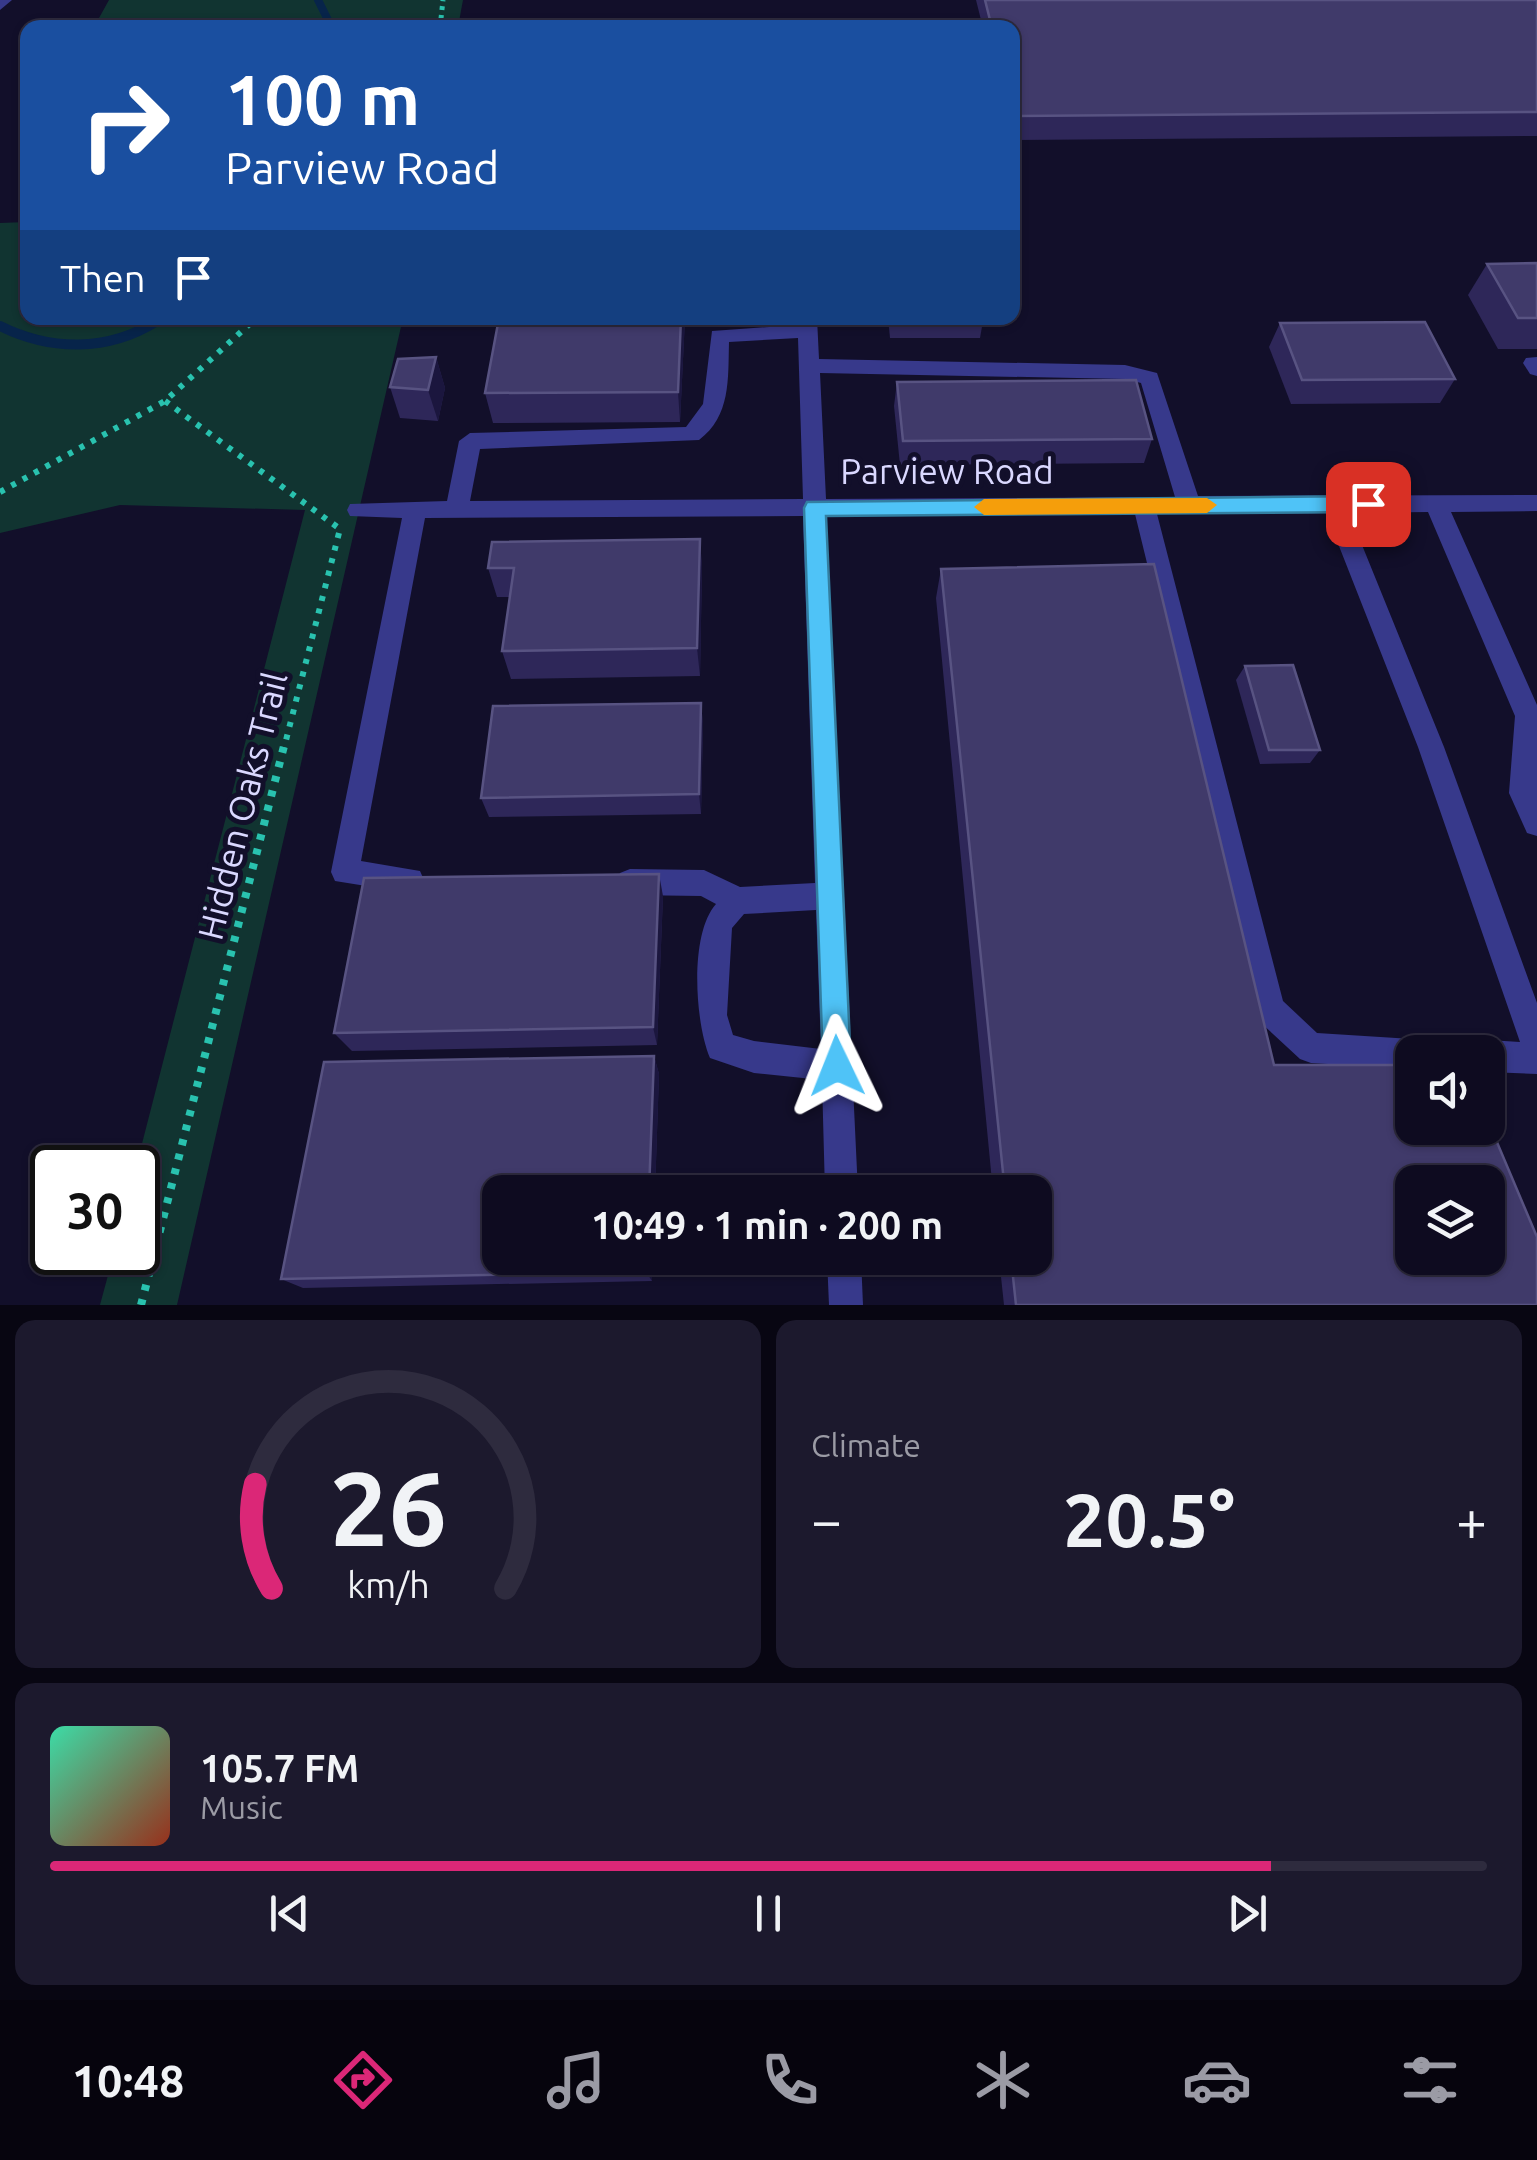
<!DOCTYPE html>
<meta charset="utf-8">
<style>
body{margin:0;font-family:Ubuntu,sans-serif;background:#1c192d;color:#f1f3f6;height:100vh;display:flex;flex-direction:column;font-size:38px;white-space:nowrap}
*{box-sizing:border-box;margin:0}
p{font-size:32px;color:#9b9ba5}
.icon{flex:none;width:55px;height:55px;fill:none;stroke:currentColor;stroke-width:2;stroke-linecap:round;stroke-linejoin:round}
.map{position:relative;height:1305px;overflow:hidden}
.drawer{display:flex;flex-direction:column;gap:15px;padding:15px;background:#080612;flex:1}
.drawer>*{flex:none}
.banner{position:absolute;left:20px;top:20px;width:1000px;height:305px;border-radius:20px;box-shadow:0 2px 8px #0004,0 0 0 2px #2e2b3e;background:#1a4fa0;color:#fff;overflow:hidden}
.controls{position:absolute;left:1395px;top:1035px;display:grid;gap:20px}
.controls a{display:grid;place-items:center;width:110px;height:110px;border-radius:20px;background:#0e0b20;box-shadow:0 2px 8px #0004,0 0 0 2px #2e2b3e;font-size:50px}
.speed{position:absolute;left:30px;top:1145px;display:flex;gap:20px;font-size:50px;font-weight:700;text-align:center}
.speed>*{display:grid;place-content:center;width:130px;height:130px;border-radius:50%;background:#0e0b20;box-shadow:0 2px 8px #0004,0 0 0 2px #2e2b3e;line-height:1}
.speed .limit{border:5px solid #111;border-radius:15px;background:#fff;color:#111}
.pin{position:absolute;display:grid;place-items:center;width:85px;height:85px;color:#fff;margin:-42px;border-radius:20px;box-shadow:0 5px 15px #0006}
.me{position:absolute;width:110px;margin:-55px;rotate:358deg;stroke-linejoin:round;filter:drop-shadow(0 0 8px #0008)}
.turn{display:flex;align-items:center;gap:35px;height:210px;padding:0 40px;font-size:45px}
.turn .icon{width:130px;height:130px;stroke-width:2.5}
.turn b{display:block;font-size:70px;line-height:85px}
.then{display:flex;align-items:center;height:95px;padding:0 40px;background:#0003;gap:20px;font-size:38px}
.big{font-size:75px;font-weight:700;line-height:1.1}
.drawer .card{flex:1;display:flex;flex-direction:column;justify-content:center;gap:15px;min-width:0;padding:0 35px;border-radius:20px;background:#1c192d}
.drawer .dial{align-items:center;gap:0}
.dial svg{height:260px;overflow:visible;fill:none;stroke:#2e2b3e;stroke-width:7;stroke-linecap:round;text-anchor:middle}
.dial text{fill:#f1f3f6;stroke:none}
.song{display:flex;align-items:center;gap:30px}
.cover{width:120px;height:120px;border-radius:15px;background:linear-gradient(135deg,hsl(160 70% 55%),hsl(10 70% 35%))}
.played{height:10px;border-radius:5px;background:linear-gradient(90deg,#db2777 85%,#2e2b3e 85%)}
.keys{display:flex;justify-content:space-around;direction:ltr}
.heat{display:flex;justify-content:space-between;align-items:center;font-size:55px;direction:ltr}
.drawer .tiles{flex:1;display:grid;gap:15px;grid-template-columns:1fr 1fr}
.card:last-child{grid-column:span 2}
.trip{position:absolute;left:482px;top:1175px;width:570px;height:100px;border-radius:20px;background:#0e0b20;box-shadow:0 2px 8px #0004,0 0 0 2px #2e2b3e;font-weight:700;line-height:100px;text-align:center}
.menu{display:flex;height:160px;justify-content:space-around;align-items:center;background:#06040d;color:#9b9ba5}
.menu .icon{width:70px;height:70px}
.menu .on{color:#db2777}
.menu b{font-size:45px;color:#f1f3f6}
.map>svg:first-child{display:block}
.green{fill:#113431}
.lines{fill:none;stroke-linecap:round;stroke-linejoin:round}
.stream-far1{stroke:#07244a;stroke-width:8}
.stream{stroke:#07244a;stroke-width:10}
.path-far2{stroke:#29c2af;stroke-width:5;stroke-dasharray:4 5;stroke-linecap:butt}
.path-far1{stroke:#29c2af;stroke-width:6;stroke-dasharray:5 8;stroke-linecap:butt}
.path{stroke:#29c2af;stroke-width:8;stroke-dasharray:6 9;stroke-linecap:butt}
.minor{fill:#37398b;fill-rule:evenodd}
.wall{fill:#2e2759}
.shaded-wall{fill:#1b163e}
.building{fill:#403a6a;stroke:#585382;stroke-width:2.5;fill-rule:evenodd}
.route{fill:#4fc3f7;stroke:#337fa1;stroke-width:2.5}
.slow{fill:#f59e0b}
.labels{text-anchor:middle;stroke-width:10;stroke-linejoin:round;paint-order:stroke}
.street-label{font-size:35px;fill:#dad8ff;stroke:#120f2a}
</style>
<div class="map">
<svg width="1537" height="1305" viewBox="0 0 1537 1305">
<rect width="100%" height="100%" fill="#120f2a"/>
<g class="green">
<polygon points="109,0 463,0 458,27 94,27"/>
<polygon points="27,222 28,318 403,318 177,1305 100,1305 114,1253 138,1252 136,1167 305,510 120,505 0,533 0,223"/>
</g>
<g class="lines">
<g class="stream-far1">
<polyline points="318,0 332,28"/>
<polyline points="153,324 162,318"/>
</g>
<path class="stream" d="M0,326C50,351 108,352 157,321"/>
<g class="path-far2">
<polyline points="440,28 443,0"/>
<polyline points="250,324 257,318"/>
</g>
<g class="path-far1">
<polyline points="165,401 340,529 284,748"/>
<polyline points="0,492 165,401 253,321"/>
</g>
<polyline class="path" points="141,1305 284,746"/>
<g class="minor">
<polygon points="0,0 12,0 0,10"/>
<path d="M797,318H817L819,359L1125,365L1157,373L1198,496L1537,495V511L1451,512L1537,705V836L1527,833L1509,793L1515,716L1428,512L1349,513L1444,747L1537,1003V1074L1488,1072V1052H1474L1477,1045L1488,1040L1520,1042L1418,747L1326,513L1157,514L1283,1001L1317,1033L1412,1039L1423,1043L1427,1052H1412V1069L1311,1063L1300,1059L1259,1021L1135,514L826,516L858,1192H825L822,1080L754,1073L710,1058C695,1023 689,934 716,904L701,896L630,895L620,891L616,882L620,873L630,869L704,870L740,887L815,883L803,516L425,518L361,861L420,871L424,880L420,889L410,893L335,881L331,872L402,518L350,516L347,510L350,504L447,501L459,441L470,433L686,427L703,404L712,331L797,325ZM798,338L803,499L470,501L480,449L699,440C731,416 728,379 729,342ZM820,373L1125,379L1141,383L1175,497L826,499ZM816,910L821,1049L754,1041L733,1035L727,1015L732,928L744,914Z"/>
<polygon points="1537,357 1537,376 1530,374 1523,363 1526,358"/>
<polygon points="827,1258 861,1258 863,1305 829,1305"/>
</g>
</g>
<g class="wall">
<polygon points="976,0 1537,0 1537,136 1012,140 1012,28 983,28"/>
<polygon points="1537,263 1537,349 1498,349 1468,295 1487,264"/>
<polygon points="499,318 685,318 680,422 493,423 485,393"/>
<polygon points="888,318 983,318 983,321 980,338 890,338"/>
<polygon points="1280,323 1455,379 1440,403 1291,404 1269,347"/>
<polygon points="436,357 445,388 438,421 400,418 390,387"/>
<polygon points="897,382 1152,439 1144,463 900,465 894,406"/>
<polygon points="700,539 702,568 700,676 511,679 502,651 510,597 497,597 488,568"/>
<polygon points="941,569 1274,1065 1537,1305 1004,1305 999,1258 1035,1258 1035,1192 993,1192 936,598"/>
<polygon points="1245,666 1320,750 1310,763 1260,764 1236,680"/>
<polygon points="701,703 703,724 701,814 489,817 481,798"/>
<polygon points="663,896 657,1045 352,1051 334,1033"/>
<polygon points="654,1056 659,1074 655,1192 500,1192 500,1258 652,1258 652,1281 303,1288 281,1279"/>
</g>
<g class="shaded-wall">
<polygon points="681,318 685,318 680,422 678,392"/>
<polygon points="436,357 445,388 438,421 428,390"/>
<polygon points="700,539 702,568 700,676 697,648"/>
<polygon points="701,703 703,724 701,814 699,794"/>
<polygon points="659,874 663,896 657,1045 653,1027"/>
<polygon points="654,1056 659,1074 655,1192 649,1192"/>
<polygon points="647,1258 652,1258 652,1281 646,1272"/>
</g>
<g class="building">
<polygon points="985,0 1537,0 1537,112 1013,116 1012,28 992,28"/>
<polygon points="1537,263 1537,318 1518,318 1487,264"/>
<polygon points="499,318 681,318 678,392 485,393"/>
<polygon points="891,318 983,318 983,321 892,322"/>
<polygon points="1425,322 1455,379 1302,380 1280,323"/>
<polygon points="436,357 428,390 390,387 398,359"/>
<polygon points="1136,380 1152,439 903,441 897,382"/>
<polygon points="700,539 697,648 502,651 514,568 488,568 492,542"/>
<path d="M1154,564L1274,1065H1412V1128H1488V1121L1537,1237V1305H1016L1011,1258H1035V1192H1005L941,569ZM1412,1182H1488V1258H1412Z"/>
<polygon points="1293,665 1320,750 1269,750 1245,666"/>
<polygon points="701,703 699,794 481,798 493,706"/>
<polygon points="659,874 653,1027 334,1033 364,878"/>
<polygon points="654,1056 649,1192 500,1192 500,1258 647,1258 646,1272 281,1279 324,1062"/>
</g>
<polygon class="route" points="1368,496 1379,504 1368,512 826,516 851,1066 847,1076 837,1080 827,1076 823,1066 804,508 807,502"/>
<polygon class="slow" points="1207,498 1217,505 1207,513 984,515 974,507 984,499"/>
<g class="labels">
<g class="street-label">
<text x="947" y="484">Parview Road</text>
<text transform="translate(243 806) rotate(-76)" y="12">Hidden Oaks Trail</text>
</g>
</g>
</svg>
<div class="controls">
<a><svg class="icon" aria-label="sound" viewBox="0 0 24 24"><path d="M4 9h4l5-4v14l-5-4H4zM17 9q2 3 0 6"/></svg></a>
<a><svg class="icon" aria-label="layers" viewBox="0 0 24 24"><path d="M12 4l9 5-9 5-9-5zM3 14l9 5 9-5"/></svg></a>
</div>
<div class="speed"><div class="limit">30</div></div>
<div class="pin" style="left:1368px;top:504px;background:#d93025"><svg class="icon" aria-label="arrive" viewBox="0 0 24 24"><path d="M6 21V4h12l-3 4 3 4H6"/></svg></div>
<svg class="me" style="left:837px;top:1066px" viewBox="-20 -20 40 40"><path d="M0-17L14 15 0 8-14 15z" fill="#4fc3f7" stroke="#fff" stroke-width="4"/></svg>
<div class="trip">10:49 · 1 min · 200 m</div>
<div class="banner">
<div class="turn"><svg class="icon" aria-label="right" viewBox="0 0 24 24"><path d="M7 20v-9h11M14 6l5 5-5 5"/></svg><div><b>100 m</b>Parview Road</div></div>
<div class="then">Then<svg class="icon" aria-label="arrive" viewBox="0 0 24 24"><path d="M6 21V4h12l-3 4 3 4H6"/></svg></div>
</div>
</div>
<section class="drawer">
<div class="tiles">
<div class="card dial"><svg viewBox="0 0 100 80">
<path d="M14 69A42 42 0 1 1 86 69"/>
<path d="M14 69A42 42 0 0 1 9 37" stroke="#db2777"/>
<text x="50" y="56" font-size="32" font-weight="700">26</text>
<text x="50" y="72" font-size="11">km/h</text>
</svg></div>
<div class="card"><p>Climate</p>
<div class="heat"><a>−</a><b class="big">20.5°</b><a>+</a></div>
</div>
<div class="card">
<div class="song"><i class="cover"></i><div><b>105.7 FM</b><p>Music</p></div></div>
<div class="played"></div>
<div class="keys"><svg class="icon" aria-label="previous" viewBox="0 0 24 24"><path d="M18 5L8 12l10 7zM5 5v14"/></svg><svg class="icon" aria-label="pause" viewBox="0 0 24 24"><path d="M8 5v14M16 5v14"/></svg><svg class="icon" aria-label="next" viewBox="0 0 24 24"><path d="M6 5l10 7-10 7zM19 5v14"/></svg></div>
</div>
</div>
</section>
<nav class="menu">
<b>10:48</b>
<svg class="icon on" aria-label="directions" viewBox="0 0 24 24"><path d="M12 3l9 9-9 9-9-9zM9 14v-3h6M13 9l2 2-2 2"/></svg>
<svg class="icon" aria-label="music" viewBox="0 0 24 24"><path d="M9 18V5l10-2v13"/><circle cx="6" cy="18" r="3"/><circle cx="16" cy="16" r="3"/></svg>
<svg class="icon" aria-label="phone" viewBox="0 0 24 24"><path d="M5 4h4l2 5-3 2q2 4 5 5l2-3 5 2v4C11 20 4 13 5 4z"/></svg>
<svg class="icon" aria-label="climate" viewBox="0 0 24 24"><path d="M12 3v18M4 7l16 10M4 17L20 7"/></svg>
<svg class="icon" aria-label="car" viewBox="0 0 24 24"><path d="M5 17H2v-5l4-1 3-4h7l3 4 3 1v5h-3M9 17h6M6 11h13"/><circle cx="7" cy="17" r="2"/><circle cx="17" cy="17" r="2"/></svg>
<svg class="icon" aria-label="filters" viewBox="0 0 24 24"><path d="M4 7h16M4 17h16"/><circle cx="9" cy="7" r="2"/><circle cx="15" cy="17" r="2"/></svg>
</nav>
